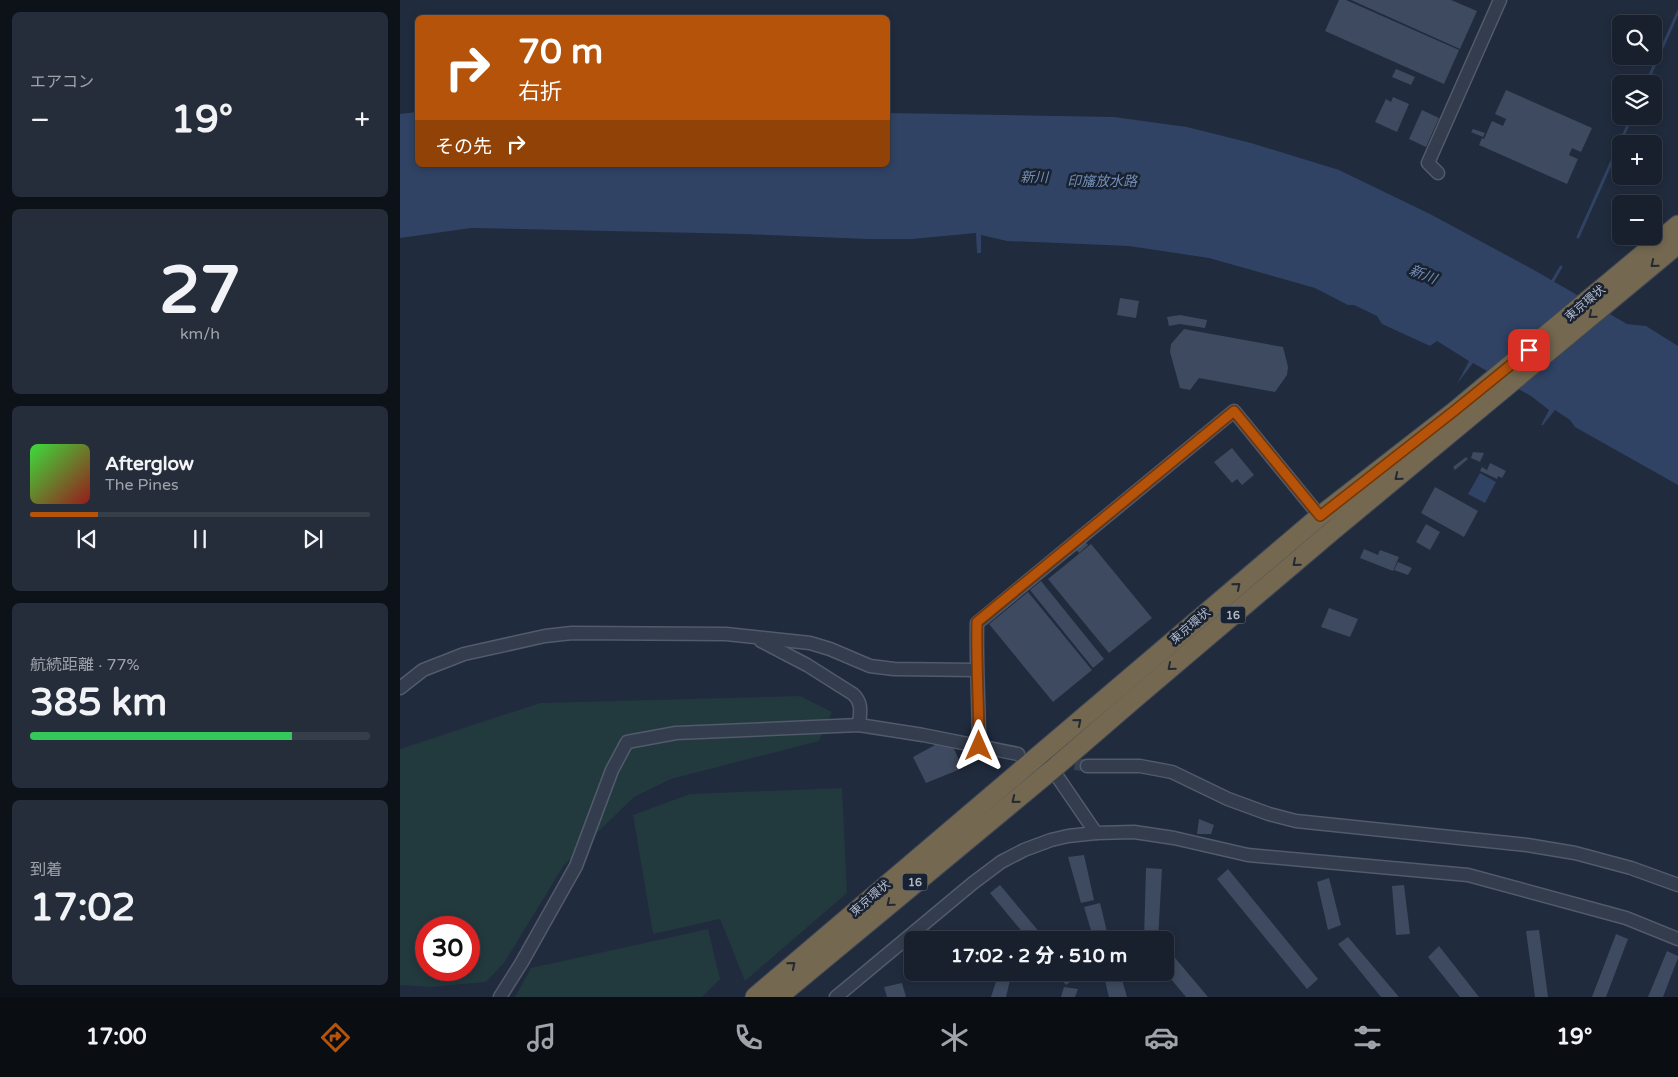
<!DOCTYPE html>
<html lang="ja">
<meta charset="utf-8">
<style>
body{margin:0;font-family:"Varela Round","Noto Sans JP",sans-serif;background:#252d3a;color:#f1f3f6;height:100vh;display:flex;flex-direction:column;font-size:19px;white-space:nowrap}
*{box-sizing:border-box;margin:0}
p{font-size:16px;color:#9fa3aa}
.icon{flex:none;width:28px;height:28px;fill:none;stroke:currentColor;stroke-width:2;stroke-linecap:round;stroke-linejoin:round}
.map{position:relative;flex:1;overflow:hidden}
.side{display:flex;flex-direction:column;gap:12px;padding:12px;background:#0d1219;width:400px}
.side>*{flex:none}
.top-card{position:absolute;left:15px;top:15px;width:475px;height:152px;border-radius:8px;box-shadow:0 2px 8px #0003,0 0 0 1px #363e4a;background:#b45309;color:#fff;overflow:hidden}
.tools{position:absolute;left:1212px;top:15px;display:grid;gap:10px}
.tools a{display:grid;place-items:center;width:50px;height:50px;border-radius:8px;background:#18202e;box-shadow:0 2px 8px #0003,0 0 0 1px #363e4a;font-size:25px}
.speed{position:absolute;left:15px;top:916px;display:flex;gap:10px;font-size:25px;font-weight:700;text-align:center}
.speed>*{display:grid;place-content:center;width:65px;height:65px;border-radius:50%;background:#18202e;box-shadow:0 2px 8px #0003,0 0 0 1px #363e4a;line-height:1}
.speed .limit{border:8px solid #d22;background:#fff;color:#111}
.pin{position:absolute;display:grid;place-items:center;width:42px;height:42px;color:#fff;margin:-21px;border-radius:10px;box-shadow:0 2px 8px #0006}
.me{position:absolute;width:55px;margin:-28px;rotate:0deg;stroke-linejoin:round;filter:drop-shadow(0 0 4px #0008)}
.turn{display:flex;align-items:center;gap:18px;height:105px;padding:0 20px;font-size:22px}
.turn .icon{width:65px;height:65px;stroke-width:2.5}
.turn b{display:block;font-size:35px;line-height:42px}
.then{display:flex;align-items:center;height:48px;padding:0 20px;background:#0003;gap:10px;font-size:19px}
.big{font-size:38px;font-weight:800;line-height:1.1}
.side .tile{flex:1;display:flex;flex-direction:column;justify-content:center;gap:8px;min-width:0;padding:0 18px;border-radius:8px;background:#252d3a}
.side .dial{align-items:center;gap:0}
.dial b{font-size:65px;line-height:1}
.song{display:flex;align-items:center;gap:15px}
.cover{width:60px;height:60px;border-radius:8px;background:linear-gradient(135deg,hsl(120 70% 55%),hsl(0 70% 35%))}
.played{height:5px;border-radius:2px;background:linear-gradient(90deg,#b45309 20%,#363e4a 20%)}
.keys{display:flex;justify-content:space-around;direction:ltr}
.heat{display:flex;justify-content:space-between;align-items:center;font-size:28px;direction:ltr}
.charge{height:8px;border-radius:4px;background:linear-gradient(90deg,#34c759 77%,#363e4a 0)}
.trip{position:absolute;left:504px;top:931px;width:270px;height:50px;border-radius:8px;background:#18202e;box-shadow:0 2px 8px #0003,0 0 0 1px #363e4a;font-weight:800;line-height:50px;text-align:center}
.dock{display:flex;height:80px;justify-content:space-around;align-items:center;background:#0a0d12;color:#9fa3aa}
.dock .icon{width:35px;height:35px}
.dock .on{color:#b45309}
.dock b{font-size:22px;color:#f1f3f6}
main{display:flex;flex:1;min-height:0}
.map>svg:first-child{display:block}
.green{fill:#22393e;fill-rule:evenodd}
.water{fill:#304364}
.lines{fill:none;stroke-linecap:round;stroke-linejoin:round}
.stream{stroke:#304364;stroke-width:3}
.building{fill:#3e4a5f}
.minor-tunnel{stroke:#354052;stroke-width:12;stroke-dasharray:12 6;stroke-linecap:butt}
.minor-casing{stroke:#525a6b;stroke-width:15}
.highway-casing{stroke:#3f4757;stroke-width:21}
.minor{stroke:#343d4d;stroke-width:12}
.highway{stroke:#746850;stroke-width:19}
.oneway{stroke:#222934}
.route-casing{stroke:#753606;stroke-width:12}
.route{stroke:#b45309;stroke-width:9}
.labels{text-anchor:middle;stroke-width:5;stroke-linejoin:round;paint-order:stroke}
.shield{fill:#192231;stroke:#828a9b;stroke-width:1}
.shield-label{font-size:11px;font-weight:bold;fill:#afb7c9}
.street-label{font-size:12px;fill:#afb7c9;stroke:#192231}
.water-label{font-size:14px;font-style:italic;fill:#748cb4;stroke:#192231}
</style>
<main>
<section class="side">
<div class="tile"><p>エアコン</p>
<div class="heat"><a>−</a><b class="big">19°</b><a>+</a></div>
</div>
<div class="tile dial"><b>27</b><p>km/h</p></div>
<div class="tile">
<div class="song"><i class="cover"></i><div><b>Afterglow</b><p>The Pines</p></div></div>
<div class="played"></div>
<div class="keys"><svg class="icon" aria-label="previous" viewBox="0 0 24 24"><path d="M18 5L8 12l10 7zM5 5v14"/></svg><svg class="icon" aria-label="pause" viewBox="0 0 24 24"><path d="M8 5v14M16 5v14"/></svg><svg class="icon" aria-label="next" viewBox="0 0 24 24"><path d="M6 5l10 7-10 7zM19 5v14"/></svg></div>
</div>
<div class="tile"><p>航続距離 · 77%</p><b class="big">385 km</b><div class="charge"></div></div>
<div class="tile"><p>到着</p><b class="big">17:02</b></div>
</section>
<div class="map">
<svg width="1278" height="997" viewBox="0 0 1278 997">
<rect width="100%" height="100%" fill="#202b3d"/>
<g class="green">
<path d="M400,696L432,712L419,741L271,779L234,797L164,865L104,963L86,982L30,987L0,985V749L140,703ZM26,928H69V970H26Z"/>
<polygon points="442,788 447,893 345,981 320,919 253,934 233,815 290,794"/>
<polygon points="308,929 320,979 302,997 115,997 131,968"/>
</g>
<g class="water">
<polygon points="17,112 18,165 488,165 488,113 714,117 787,127 851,143 939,170 1030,214 1134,270 1227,324 1246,326 1278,346 1278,485 1175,427 1170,420 1155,410 1143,425 1141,425 1149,410 1131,396 1073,363 1057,384 1069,361 1037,341 1030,346 982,324 977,316 954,305 948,305 915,288 809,258 729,246 607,241 581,235 581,253 577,253 576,233 512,239 468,239 344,234 71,228 0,238 0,114"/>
<polygon points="1080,473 1096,482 1085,503 1068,494"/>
</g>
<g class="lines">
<g class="stream">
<polyline points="1246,84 1278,12"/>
<polyline points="1178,237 1232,116"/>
<polyline points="1151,284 1161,267"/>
</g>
</g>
<g class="building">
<polygon points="939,0 946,0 1059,50 1044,84 925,31"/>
<polygon points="951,0 1051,0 1077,11 1060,49"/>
<polygon points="996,69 1015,77 1011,85 992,77"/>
<polygon points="1106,90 1192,128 1181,152 1172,148 1169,155 1178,159 1167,184 1079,145 1082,138 1084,139 1092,121 1103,126 1106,119 1095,114"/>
<polygon points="993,97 1009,104 997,132 975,122 986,99 991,102"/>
<polygon points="1022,110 1039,118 1026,147 1009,139"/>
<polygon points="1073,129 1085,133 1083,137 1071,132"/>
<polygon points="720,298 739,301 736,318 717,315"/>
<polygon points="780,315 807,320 805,328 780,324 769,326 767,317"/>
<polygon points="784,329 883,347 888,367 887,375 875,392 799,378 790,390 780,388 770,352 771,344"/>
<polygon points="832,448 854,475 842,485 837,479 832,483 814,462"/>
<polygon points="1073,452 1084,453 1080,462 1071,458"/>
<polygon points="1066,457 1068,459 1055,470 1053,467"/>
<polygon points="1090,463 1106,471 1102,478 1098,476 1097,479 1080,471 1082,467 1087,470"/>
<polygon points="1035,487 1078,511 1064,537 1021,513"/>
<polygon points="1026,524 1040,532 1030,550 1016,542"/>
<polygon points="684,540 688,545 679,553 675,548"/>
<polygon points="691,544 752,618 709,653 648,579"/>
<polygon points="964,549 978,555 980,550 999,557 993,571 960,558"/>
<polygon points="998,562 1012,568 1008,575 994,570"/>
<polygon points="641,581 704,659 693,668 630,590"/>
<polygon points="628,592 692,670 653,702 589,624"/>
<polygon points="929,608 958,619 950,637 921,627"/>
<polygon points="537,744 553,747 563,768 526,783 513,757"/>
<polygon points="799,819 814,825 811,834 797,834"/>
<polygon points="684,855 694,900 681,903 668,857"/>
<polygon points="746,868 762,869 758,939 744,940"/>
<polygon points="828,869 918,979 907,989 817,879"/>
<polygon points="929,878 941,925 928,930 917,882"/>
<polygon points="600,885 646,940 629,940 590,893"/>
<polygon points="1004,885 1010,934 996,935 992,886"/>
<polygon points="700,903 709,940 694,940 684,907"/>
<polygon points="1139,930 1148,997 1135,997 1126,931"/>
<polygon points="1216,934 1228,939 1206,997 1192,997"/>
<polygon points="948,937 999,997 981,997 938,944"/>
<polygon points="765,946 808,997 786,997 765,972"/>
<polygon points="1039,946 1079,997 1060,997 1028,957"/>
<polygon points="1267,951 1278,956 1278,958 1263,997 1248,997"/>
<polygon points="599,972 612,972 606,997 591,997"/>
<polygon points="656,972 674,972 677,977 666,985"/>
<polygon points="721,976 727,997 709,997 705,981"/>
<polygon points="502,983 506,997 487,997 484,987"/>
<polygon points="664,987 678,989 675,997 661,997"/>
</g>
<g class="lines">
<polyline class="minor-tunnel" points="657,761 687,766"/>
<defs>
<g id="minor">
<polyline points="1038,173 1028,163 1100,0"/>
<path d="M361,641L407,665L453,694C463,703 460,713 459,725"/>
<polyline points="0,688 23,670 64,654 145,636 172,633 326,634 410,643 430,649 470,666 494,669 576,670"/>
<path d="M579,746C579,705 576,664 577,623L834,411L932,531"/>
<polyline points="648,763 696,833"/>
<polyline points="687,766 740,766 772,772 828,799 869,814 896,821 1127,845 1175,853 1231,868 1278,885"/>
<polyline points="100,997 122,962 176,866 212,770 227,742 276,733 459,725 523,735 618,754"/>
<polyline points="436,997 573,883 601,862 624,850 651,840 668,836 696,833 734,832 774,838 848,855 1068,875 1226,918 1278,939"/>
</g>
<g id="highway">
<polyline points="355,997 920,516 1055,411 1278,225"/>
<polyline points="378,997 653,769 734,699 932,531 1278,244"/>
</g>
</defs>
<use href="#minor" class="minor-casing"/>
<use href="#highway" class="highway-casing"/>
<use href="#minor" class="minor"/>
<use href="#highway" class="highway"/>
</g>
<defs><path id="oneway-chevron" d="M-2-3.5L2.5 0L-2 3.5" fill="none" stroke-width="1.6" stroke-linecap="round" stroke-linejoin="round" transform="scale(1.25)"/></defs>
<g class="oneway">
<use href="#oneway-chevron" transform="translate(1254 264) rotate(141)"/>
<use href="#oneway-chevron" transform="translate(1192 315) rotate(140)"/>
<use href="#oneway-chevron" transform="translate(998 477) rotate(141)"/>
<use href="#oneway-chevron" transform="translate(896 563) rotate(139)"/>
<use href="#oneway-chevron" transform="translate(837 586) rotate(-40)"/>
<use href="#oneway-chevron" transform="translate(771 667) rotate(140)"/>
<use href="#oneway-chevron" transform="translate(678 722) rotate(-40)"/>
<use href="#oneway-chevron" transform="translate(615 800) rotate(141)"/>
<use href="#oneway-chevron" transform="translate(490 903) rotate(140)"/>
<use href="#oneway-chevron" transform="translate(392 965) rotate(-40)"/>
</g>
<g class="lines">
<defs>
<path id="route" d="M579,746C579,705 576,664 577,622L834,411L920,516L1054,411L1129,350"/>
</defs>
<use href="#route" class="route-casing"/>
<use href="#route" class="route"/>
</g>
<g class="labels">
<g class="shield">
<rect x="820.5" y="606.5" width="25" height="17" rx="4"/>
<rect x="502.5" y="873.5" width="25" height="17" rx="4"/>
</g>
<g class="shield-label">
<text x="833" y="619">16</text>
<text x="515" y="886">16</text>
</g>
<g class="street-label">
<text transform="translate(1185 303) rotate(-40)" y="4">東京環状</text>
<text transform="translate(790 626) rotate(-40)" y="4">東京環状</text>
<text transform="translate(470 898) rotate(-41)" y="4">東京環状</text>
</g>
<g class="water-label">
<text transform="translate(634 177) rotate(1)" y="5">新川</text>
<text x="702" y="186">印旛放水路</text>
<text transform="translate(1023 274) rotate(22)" y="5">新川</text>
</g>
</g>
</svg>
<div class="tools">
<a><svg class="icon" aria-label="search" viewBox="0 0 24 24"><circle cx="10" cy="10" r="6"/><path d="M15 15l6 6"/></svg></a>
<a><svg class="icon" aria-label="layers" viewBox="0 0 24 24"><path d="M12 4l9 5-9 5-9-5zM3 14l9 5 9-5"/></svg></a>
<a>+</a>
<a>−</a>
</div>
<div class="speed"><div class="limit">30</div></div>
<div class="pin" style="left:1129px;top:350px;background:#d93025"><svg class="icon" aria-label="arrive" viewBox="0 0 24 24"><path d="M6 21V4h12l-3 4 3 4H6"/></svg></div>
<svg class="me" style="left:579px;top:746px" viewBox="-20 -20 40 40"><path d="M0-17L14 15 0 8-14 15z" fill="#b45309" stroke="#fff" stroke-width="4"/></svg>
<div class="trip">17:02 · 2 分 · 510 m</div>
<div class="top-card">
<div class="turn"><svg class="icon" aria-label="right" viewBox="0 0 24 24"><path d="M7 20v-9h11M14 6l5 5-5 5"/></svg><div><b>70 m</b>右折</div></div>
<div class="then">その先<svg class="icon" aria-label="right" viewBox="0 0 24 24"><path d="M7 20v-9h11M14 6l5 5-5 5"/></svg></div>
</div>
</div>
</main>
<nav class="dock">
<b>17:00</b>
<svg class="icon on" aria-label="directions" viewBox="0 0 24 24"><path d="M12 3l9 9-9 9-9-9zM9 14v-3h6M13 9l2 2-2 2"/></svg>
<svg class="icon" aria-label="music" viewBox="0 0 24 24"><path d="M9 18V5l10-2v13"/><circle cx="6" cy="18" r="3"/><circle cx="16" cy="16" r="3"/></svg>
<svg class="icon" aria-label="phone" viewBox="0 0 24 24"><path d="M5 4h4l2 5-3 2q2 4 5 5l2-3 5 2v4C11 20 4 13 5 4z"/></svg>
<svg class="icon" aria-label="climate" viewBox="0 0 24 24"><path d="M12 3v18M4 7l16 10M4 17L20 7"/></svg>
<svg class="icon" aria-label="car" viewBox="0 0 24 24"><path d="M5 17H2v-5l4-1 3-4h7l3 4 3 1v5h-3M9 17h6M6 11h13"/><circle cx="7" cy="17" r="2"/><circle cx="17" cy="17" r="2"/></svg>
<svg class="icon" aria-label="filters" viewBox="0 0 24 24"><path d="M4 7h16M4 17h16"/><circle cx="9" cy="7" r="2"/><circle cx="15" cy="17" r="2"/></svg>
<b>19°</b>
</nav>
